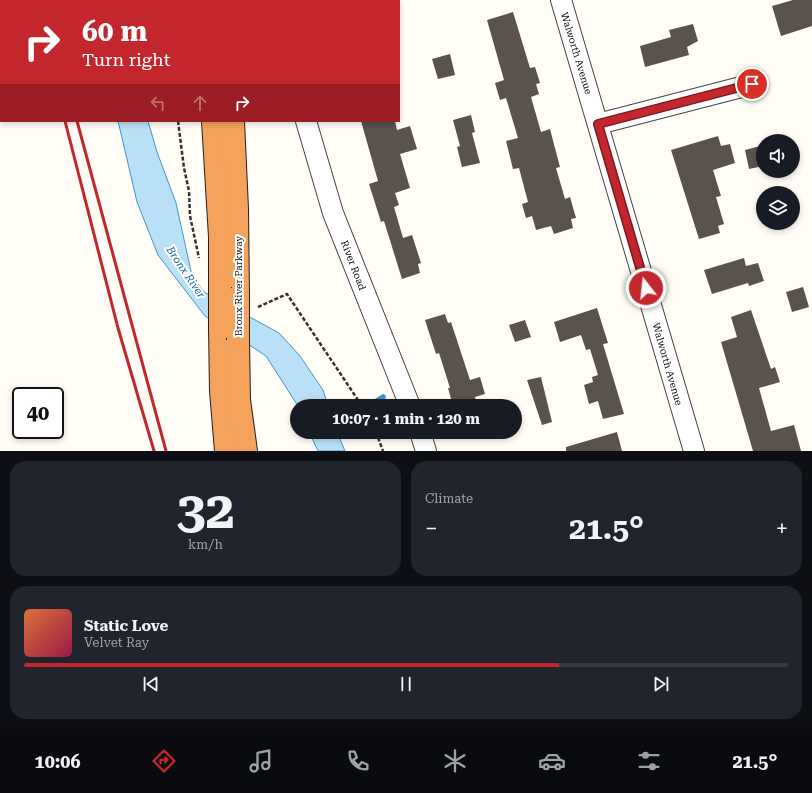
<!DOCTYPE html>
<meta charset="utf-8">
<style>
body{margin:0;font-family:"Roboto Serif",serif;background:#20242c;color:#f1f3f6;height:100vh;display:flex;flex-direction:column;font-size:15px;white-space:nowrap}
*{box-sizing:border-box;margin:0}
p{font-size:13px;color:#9ea1a6}
.icon{flex:none;width:22px;height:22px;fill:none;stroke:currentColor;stroke-width:2;stroke-linecap:round;stroke-linejoin:round}
.map{position:relative;height:451px;overflow:hidden}
.sheet{display:flex;flex-direction:column;gap:10px;padding:10px;background:#0d0f14;flex:1}
.sheet>*{flex:none}
.guide{position:absolute;left:0px;top:0px;width:400px;height:122px;box-shadow:0 2px 6px #0003;background:#c4262e;color:#fff;overflow:hidden}
.controls{position:absolute;left:756px;top:134px;display:grid;gap:8px}
.controls a{display:grid;place-items:center;width:44px;height:44px;border-radius:50%;background:#171b24;box-shadow:0 2px 6px #0003;font-size:20px}
.speed{position:absolute;left:12px;top:387px;display:flex;gap:8px;font-size:20px;font-weight:700;text-align:center}
.speed>*{display:grid;place-content:center;width:52px;height:52px;border-radius:50%;background:#171b24;box-shadow:0 2px 6px #0003;line-height:1}
.speed .limit{border:2px solid #111;border-radius:6px;background:#fff;color:#111}
.pin{position:absolute;display:grid;place-items:center;width:34px;height:34px;color:#fff;margin:-17px;border:2px solid #fff;border-radius:50%;box-shadow:0 1px 4px #0007}
.me{position:absolute;width:44px;margin:-22px;rotate:344deg;stroke-linejoin:round;filter:drop-shadow(0 0 3px #0008)}
.turn{display:flex;align-items:center;gap:14px;height:84px;padding:0 16px;font-size:18px}
.turn .icon{width:52px;height:52px;stroke-width:2.5}
.turn b{display:block;font-size:28px;line-height:34px}
.lanes{display:flex;align-items:center;height:38px;padding:0 16px;background:#0003;justify-content:center;gap:20px;direction:ltr}
.lanes .off{opacity:.35}
.big{font-size:30px;font-weight:700;line-height:1.1}
.sheet .widget{flex:1;display:flex;flex-direction:column;justify-content:center;gap:6px;min-width:0;padding:0 14px;border-radius:16px;background:#20242c}
.sheet .dial{align-items:center;gap:0}
.dial b{font-size:52px;line-height:1}
.song{display:flex;align-items:center;gap:12px}
.cover{width:48px;height:48px;border-radius:6px;background:linear-gradient(135deg,hsl(20 70% 55%),hsl(340 70% 35%))}
.played{height:4px;border-radius:2px;background:linear-gradient(90deg,#c4262e 70%,#363941 70%)}
.keys{display:flex;justify-content:space-around;direction:ltr}
.heat{display:flex;justify-content:space-between;align-items:center;font-size:22px;direction:ltr}
.sheet .tiles{flex:1;display:grid;gap:10px;grid-template-columns:1fr 1fr}
.widget:last-child{grid-column:span 2}
.trip{position:absolute;left:290px;top:399px;width:232px;height:40px;border-radius:20px;background:#171b24;box-shadow:0 2px 6px #0003;font-weight:700;line-height:40px;text-align:center}
.dock{display:flex;height:64px;justify-content:space-around;align-items:center;background:#090b0e;color:#9ea1a6}
.dock .icon{width:28px;height:28px}
.dock .active{color:#c4262e}
.dock b{font-size:18px;color:#f1f3f6}
.map>svg:first-child{display:block}
.water{fill:#b9e0f7;stroke:#3f96cf}
.lines{fill:none;stroke-linecap:round;stroke-linejoin:round}
.stream{stroke:#3f96cf;stroke-width:5.5}
.building{fill:#5a524d}
.minor-casing{stroke:#444;stroke-width:22}
.highway-casing{stroke:#222;stroke-width:24}
.path{stroke:#333;stroke-width:2.5;stroke-dasharray:4 2;stroke-linecap:butt}
.minor{stroke:#fff;stroke-width:20}
.highway{stroke:#f5a25d;stroke-width:22}
.rail{stroke:#c4262e;stroke-width:3}
.highway-bridge-casing{stroke:#222;stroke-width:24;stroke-linecap:butt}
.highway-bridge{stroke:#f5a25d;stroke-width:22}
.route-casing{stroke:#7f191e;stroke-width:10}
.route{stroke:#c4262e;stroke-width:7}
.labels{text-anchor:middle;stroke-width:4;stroke-linejoin:round;paint-order:stroke}
.street-label{font-size:10px;fill:#111;stroke:#fff}
.water-label{font-size:11px;font-style:italic;fill:#1768a6;stroke:#fff}
</style>
<div class="map">
<svg width="812" height="451" viewBox="0 0 812 451">
<rect width="100%" height="100%" fill="#fffdf5"/>
<g class="water">
<polygon points="118,121 148,121 157,152 176,203 191,271 196,281 204,292 279,333 300,356 323,390 328,406 298,406 266,356 205,316 158,255 137,202"/>
<polygon points="309,432 337,432 345,451 318,451"/>
</g>
<g class="lines">
<polyline class="stream" points="369,406 383,397"/>
</g>
<g class="building">
<polygon points="793,0 812,0 812,26 781,36 772,6"/>
<polygon points="513,12 530,68 535,67 540,83 536,84 539,94 531,97 541,132 550,129 560,167 556,168 565,199 570,197 576,218 571,219 573,228 554,234 551,226 536,230 532,216 526,218 522,204 528,202 519,168 513,169 506,141 518,138 506,98 500,100 495,83 504,80 487,20"/>
<polygon points="693,24 698,41 687,47 689,55 645,67 640,46 671,37 669,30"/>
<polygon points="450,54 455,75 438,79 432,59"/>
<polygon points="471,115 475,132 472,133 480,163 462,167 457,147 460,146 453,120"/>
<polygon points="361,121 395,121 397,130 410,126 417,149 400,154 410,188 395,193 399,205 394,207 403,238 412,235 421,263 418,264 420,273 402,279 384,221 381,222 369,184 378,181"/>
<polygon points="718,136 721,146 730,144 735,163 713,170 721,196 716,197 724,224 718,226 720,233 699,239 671,150"/>
<polygon points="760,146 763,166 749,169 745,150"/>
<polygon points="744,258 746,266 758,263 764,281 749,286 748,283 712,294 704,270"/>
<polygon points="803,287 809,307 792,312 786,292"/>
<polygon points="597,308 608,343 603,344 624,414 603,419 598,401 589,404 584,385 593,382 592,377 598,375 590,349 586,350 581,335 560,342 554,322"/>
<polygon points="751,310 771,369 775,367 780,382 759,388 771,431 794,425 801,451 753,451 721,342 737,337 731,317"/>
<polygon points="445,314 448,323 451,322 470,380 480,377 485,394 475,397 477,406 453,406 448,388 450,388 439,353 436,354 425,320"/>
<polygon points="525,320 531,337 515,342 509,325"/>
<polygon points="541,377 552,422 542,425 527,380"/>
<polygon points="617,432 622,451 566,451 566,447"/>
</g>
<g class="lines">
<defs>
<g id="minor">
<polyline points="270,0 270,1"/>
<polyline points="561,0 694,451"/>
<polyline points="306,121 333,213 410,406"/>
<polyline points="598,124 753,84"/>
<polyline points="420,432 426,451"/>
</g>
<g id="highway">
<polyline points="203,0 203,1"/>
<polyline points="223,0 224,1"/>
<polyline points="213,121 220,237 220,287"/>
<polyline points="233,121 237,209 238,297"/>
<polyline points="220,329 221,391 226,451"/>
<polyline points="238,340 239,400 246,451"/>
</g>
</defs>
<use href="#minor" class="minor-casing"/>
<use href="#highway" class="highway-casing"/>
<g class="path">
<polyline points="150,0 150,1"/>
<polyline points="178,121 184,168 189,191 190,216 199,258"/>
<polyline points="258,307 287,294 362,406"/>
<polyline points="376,432 383,451"/>
</g>
<use href="#minor" class="minor"/>
<use href="#highway" class="highway"/>
<g class="rail">
<polyline points="35,0 35,1"/>
<polyline points="47,0 48,1"/>
<polyline points="65,121 118,328 154,451"/>
<polyline points="77,121 166,451"/>
</g>
<defs>
<g id="highway-bridge">
<polyline points="220,329 220,287"/>
<polyline points="238,340 238,297"/>
</g>
</defs>
<use href="#highway-bridge" class="highway-bridge-casing"/>
<use href="#highway-bridge" class="highway-bridge"/>
</g>
<g class="lines">
<defs>
<polyline id="route" points="646,288 598,124 752,84"/>
</defs>
<use href="#route" class="route-casing"/>
<use href="#route" class="route"/>
</g>
<g class="labels">
<g class="street-label">
<text transform="translate(577 53) rotate(73)" y="4">Walworth Avenue</text>
<text transform="translate(354 265) rotate(69)" y="4">River Road</text>
<text transform="translate(238 286) rotate(-90)" y="4">Bronx River Parkway</text>
<text transform="translate(668 364) rotate(74)" y="4">Walworth Avenue</text>
</g>
<g class="water-label">
<text transform="translate(186 272) rotate(56)" y="4">Bronx River</text>
</g>
</g>
</svg>
<div class="controls">
<a><svg class="icon" aria-label="sound" viewBox="0 0 24 24"><path d="M4 9h4l5-4v14l-5-4H4zM17 9q2 3 0 6"/></svg></a>
<a><svg class="icon" aria-label="layers" viewBox="0 0 24 24"><path d="M12 4l9 5-9 5-9-5zM3 14l9 5 9-5"/></svg></a>
</div>
<div class="speed"><div class="limit">40</div></div>
<div class="pin" style="left:752px;top:84px;background:#d93025"><svg class="icon" aria-label="arrive" viewBox="0 0 24 24"><path d="M6 21V4h12l-3 4 3 4H6"/></svg></div>
<svg class="me" style="left:646px;top:288px" viewBox="-20 -20 40 40"><circle r="17" fill="#c4262e" stroke="#fff" stroke-width="3"/><path d="M0-11L8 9 0 5-8 9z" fill="#fff"/></svg>
<div class="trip">10:07 · 1 min · 120 m</div>
<div class="guide">
<div class="turn"><svg class="icon" aria-label="right" viewBox="0 0 24 24"><path d="M7 20v-9h11M14 6l5 5-5 5"/></svg><div><b>60 m</b>Turn right</div></div>
<div class="lanes"><svg class="icon off" aria-label="left" viewBox="0 0 24 24"><path d="M17 20v-9H6M10 6l-5 5 5 5"/></svg><svg class="icon off" aria-label="ahead" viewBox="0 0 24 24"><path d="M12 20V5M6 11l6-6 6 6"/></svg><svg class="icon" aria-label="right" viewBox="0 0 24 24"><path d="M7 20v-9h11M14 6l5 5-5 5"/></svg></div>
</div>
</div>
<section class="sheet">
<div class="tiles">
<div class="widget dial"><b>32</b><p>km/h</p></div>
<div class="widget"><p>Climate</p>
<div class="heat"><a>−</a><b class="big">21.5°</b><a>+</a></div>
</div>
<div class="widget">
<div class="song"><i class="cover"></i><div><b>Static Love</b><p>Velvet Ray</p></div></div>
<div class="played"></div>
<div class="keys"><svg class="icon" aria-label="previous" viewBox="0 0 24 24"><path d="M18 5L8 12l10 7zM5 5v14"/></svg><svg class="icon" aria-label="pause" viewBox="0 0 24 24"><path d="M8 5v14M16 5v14"/></svg><svg class="icon" aria-label="next" viewBox="0 0 24 24"><path d="M6 5l10 7-10 7zM19 5v14"/></svg></div>
</div>
</div>
</section>
<nav class="dock">
<b>10:06</b>
<svg class="icon active" aria-label="directions" viewBox="0 0 24 24"><path d="M12 3l9 9-9 9-9-9zM9 14v-3h6M13 9l2 2-2 2"/></svg>
<svg class="icon" aria-label="music" viewBox="0 0 24 24"><path d="M9 18V5l10-2v13"/><circle cx="6" cy="18" r="3"/><circle cx="16" cy="16" r="3"/></svg>
<svg class="icon" aria-label="phone" viewBox="0 0 24 24"><path d="M5 4h4l2 5-3 2q2 4 5 5l2-3 5 2v4C11 20 4 13 5 4z"/></svg>
<svg class="icon" aria-label="climate" viewBox="0 0 24 24"><path d="M12 3v18M4 7l16 10M4 17L20 7"/></svg>
<svg class="icon" aria-label="car" viewBox="0 0 24 24"><path d="M5 17H2v-5l4-1 3-4h7l3 4 3 1v5h-3M9 17h6M6 11h13"/><circle cx="7" cy="17" r="2"/><circle cx="17" cy="17" r="2"/></svg>
<svg class="icon" aria-label="filters" viewBox="0 0 24 24"><path d="M4 7h16M4 17h16"/><circle cx="9" cy="7" r="2"/><circle cx="15" cy="17" r="2"/></svg>
<b>21.5°</b>
</nav>
